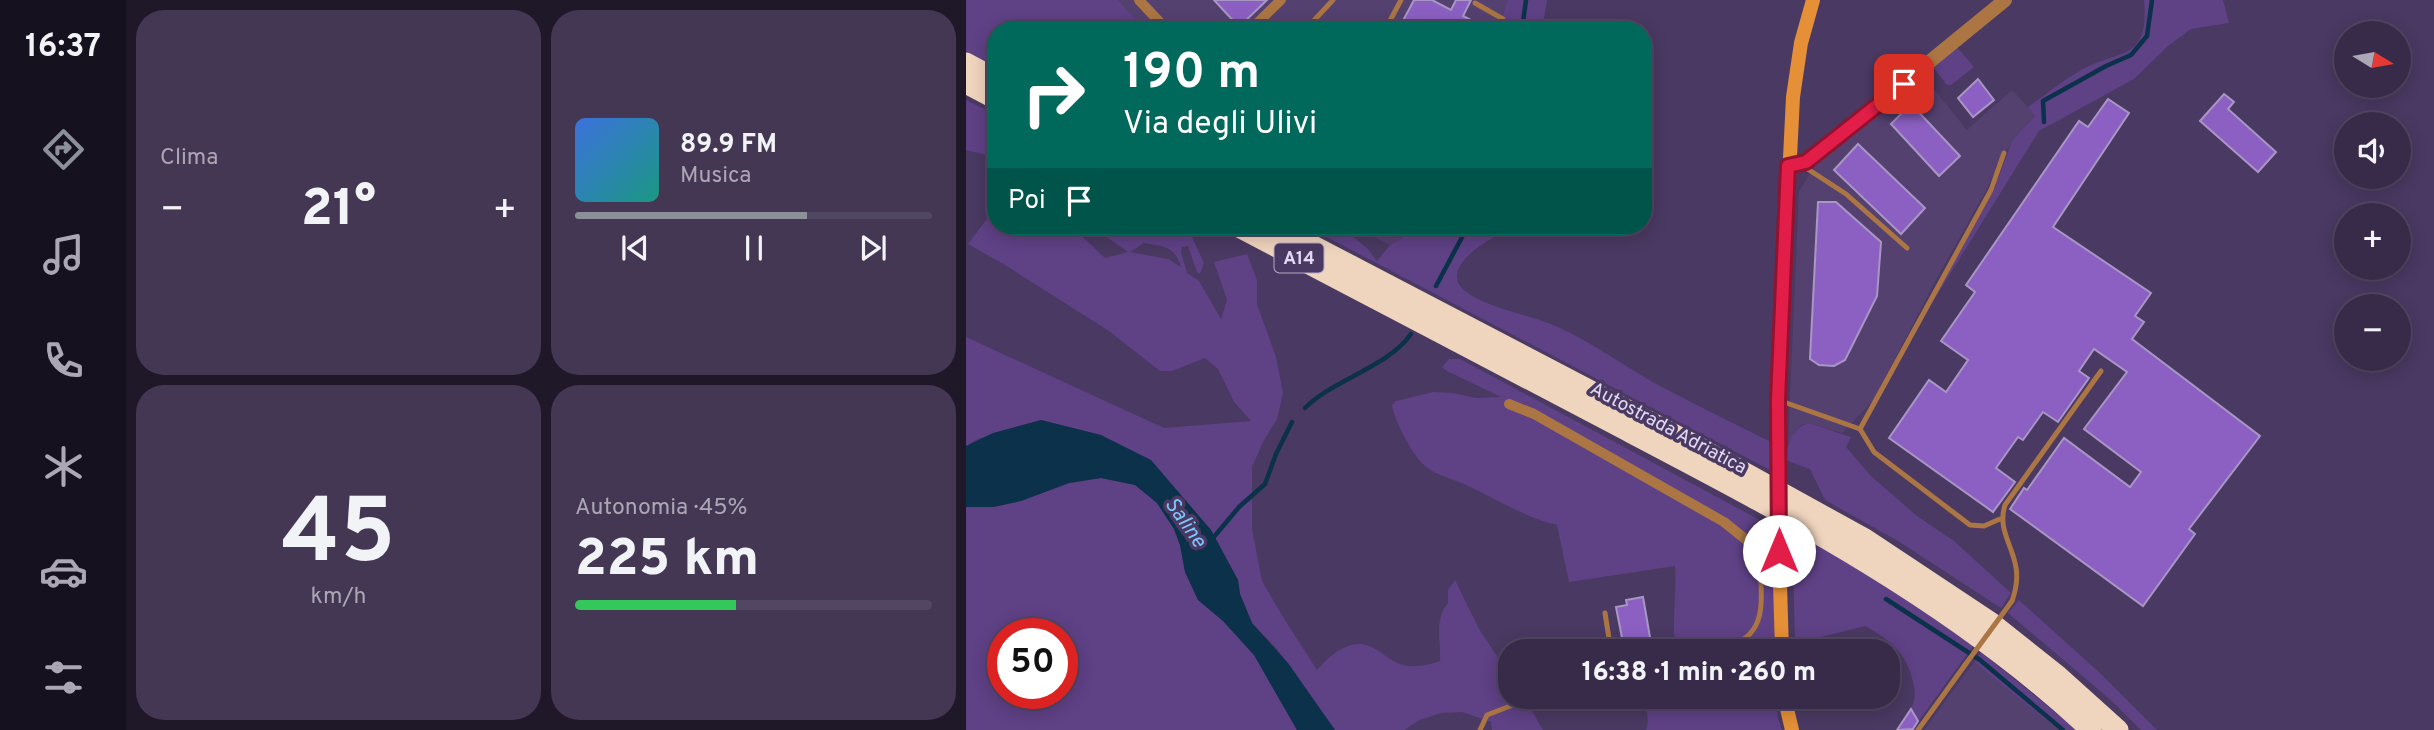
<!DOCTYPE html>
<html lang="it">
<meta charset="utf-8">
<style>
body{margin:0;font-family:Overpass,sans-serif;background:#433754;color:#f1f3f6;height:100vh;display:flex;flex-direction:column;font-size:26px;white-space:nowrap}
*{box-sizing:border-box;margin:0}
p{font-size:23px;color:#aba7b5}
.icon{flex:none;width:38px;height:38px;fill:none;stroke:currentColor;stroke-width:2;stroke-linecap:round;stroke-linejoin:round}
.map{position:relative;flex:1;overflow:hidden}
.sheet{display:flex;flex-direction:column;gap:10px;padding:10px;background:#1f1829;width:840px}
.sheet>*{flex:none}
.hud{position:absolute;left:21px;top:21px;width:665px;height:214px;border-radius:28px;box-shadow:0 4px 18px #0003,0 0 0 2px #524762;background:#00695c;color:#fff;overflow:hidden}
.needle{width:46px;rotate:101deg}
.buttons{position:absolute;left:1368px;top:21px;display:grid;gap:14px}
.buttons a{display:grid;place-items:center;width:77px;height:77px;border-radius:50%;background:#382b4a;box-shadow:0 4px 18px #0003,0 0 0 2px #524762;font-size:35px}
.speed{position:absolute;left:21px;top:618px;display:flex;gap:14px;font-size:35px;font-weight:700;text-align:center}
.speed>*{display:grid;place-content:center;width:91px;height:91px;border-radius:50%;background:#382b4a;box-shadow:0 4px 18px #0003,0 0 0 2px #524762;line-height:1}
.speed .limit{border:10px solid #d22;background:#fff;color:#111}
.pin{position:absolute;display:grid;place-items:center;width:60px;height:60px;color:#fff;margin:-30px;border-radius:14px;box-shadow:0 4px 10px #0006}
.me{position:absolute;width:77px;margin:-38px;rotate:0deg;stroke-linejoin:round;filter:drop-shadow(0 0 5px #0008)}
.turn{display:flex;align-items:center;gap:24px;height:147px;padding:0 21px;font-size:32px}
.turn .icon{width:91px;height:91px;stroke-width:2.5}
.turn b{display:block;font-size:49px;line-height:60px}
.then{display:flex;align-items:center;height:66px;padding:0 21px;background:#0003;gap:14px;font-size:26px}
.big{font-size:52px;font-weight:800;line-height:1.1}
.sheet .tile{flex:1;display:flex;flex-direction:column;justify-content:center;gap:10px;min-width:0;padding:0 24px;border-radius:28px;background:#433754}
.sheet .dial{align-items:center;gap:0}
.dial b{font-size:91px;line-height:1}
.song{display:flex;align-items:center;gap:21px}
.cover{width:84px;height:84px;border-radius:10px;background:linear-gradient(135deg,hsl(220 70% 55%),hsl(170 70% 35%))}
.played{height:7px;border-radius:4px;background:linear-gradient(90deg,#8c9099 65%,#524762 65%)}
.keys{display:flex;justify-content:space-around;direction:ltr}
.heat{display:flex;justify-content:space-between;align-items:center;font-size:38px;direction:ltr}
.charge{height:10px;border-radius:5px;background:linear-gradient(90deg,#34c759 45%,#524762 0)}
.sheet .tiles{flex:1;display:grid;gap:10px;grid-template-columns:repeat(2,1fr)}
.trip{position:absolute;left:532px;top:639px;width:402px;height:70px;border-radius:28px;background:#382b4a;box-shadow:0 4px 18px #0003,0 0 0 2px #524762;font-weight:800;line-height:70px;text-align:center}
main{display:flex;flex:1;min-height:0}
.dock{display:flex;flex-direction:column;width:126px;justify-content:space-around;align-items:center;background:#16111e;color:#aba7b5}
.dock .icon{width:49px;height:49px}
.dock .active{color:#8c9099}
.dock b{font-size:32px;color:#f1f3f6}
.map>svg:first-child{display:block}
.built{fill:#554170}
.green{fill:#5f4186;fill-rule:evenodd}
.water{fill:#0c314a}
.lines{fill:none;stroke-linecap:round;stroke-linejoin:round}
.stream{stroke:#0c314a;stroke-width:4.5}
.building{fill:#8c60c3;stroke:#a896c5;stroke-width:2}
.service{stroke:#ab7643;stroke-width:5}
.minor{stroke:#ab7643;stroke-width:10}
.tertiary{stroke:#ab7643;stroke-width:14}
.secondary{stroke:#e58f37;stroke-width:14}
.motorway{stroke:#efd4be;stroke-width:21}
.service-bridge{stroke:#ab7643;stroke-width:5}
.secondary-bridge{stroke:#e58f37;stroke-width:14}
.route-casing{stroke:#92132f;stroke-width:18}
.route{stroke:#e11d48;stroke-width:12}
.labels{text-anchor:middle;stroke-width:7;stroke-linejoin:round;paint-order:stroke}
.shield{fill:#4a3962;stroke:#b4a9c7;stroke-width:2}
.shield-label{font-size:18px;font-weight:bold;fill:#e2d9f2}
.street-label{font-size:19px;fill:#e2d9f2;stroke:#4a3962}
.water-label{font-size:21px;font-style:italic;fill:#7dc7ff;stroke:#4a3962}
</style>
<main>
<nav class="dock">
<b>16:37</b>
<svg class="icon active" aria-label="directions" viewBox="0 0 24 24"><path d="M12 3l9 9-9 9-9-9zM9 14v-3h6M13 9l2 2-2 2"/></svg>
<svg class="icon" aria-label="music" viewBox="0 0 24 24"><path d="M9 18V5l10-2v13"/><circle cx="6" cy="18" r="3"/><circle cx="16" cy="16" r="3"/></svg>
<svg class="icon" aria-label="phone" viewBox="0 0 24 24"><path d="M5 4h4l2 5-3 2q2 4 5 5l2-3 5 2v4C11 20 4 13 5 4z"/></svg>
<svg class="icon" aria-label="climate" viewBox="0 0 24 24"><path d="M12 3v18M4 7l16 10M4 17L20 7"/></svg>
<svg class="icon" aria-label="car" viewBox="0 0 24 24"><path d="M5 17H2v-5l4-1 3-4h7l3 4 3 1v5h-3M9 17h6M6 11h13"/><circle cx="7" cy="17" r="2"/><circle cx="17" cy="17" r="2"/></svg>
<svg class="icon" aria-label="filters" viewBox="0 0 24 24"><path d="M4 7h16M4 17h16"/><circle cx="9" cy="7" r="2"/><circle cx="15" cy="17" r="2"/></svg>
</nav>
<section class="sheet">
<div class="tiles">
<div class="tile"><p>Clima</p>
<div class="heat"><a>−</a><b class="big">21°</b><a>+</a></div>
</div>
<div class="tile">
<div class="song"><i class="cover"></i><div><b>89.9 FM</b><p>Musica</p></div></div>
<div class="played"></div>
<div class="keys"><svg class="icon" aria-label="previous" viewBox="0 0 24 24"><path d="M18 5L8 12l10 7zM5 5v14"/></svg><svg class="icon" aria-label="pause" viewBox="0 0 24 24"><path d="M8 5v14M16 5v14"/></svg><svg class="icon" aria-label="next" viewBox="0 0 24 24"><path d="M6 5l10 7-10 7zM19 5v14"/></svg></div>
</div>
<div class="tile dial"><b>45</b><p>km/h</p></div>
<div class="tile"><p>Autonomia · 45%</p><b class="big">225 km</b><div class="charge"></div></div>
</div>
</section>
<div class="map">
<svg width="1468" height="730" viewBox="0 0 1468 730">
<rect width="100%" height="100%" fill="#4a3962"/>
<g class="built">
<polygon points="152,0 542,0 531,30 179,30"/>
<polygon points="957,76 1001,130 1046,90 1069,115 1035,157 1021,189 972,276 907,401 876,433 843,423 835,425 822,444 833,191 850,165"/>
<polygon points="386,226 458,226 424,245"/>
<polygon points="1008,662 1053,696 1093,730 958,730"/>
</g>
<g class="green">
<polygon points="0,0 152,0 179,30 30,30 30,66 0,51"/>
<polygon points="542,0 581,0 576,30 531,30"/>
<path d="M1178,0H1257L1263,23L1225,29L1202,46L1168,79L1073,131L961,311L1028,190L1046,141L1069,116L1062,107C1079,95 1095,82 1112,72C1151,48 1184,64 1178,0Z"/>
<polygon points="991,47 1008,67 985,85 981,85 967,67"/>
<polygon points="0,100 30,115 30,157 0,150"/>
<path d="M30,207V226H105L139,258L162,252L125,226H221L238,263L234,274L231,272L222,246L216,247L215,253L221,273L233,281L255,319L261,300L248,262L281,254L291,280V304L310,357L317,393L311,419L298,440L286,467V529L296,581L317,617L351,670C363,656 383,638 403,646C415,650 424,662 437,665C449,668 463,665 474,661C475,641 468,619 482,603V590L489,580L513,629L544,676V696L558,697L577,730H526L525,722L496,712L475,713L454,720L438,730H369L311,649L286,623L274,594L272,580L245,530L135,435L75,420L12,439L0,446V337L198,428L285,421L268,402L252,369L239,358L206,371H194L143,331L39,265L2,244ZM178,243C197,246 210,247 215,267L202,259L164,252Z"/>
<path d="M340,226H374L402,249L411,261L424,245L458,226H546C531,237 490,254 491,278C492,301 558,314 577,321C618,336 656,365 694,386C730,405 767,423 803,441L806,471Z"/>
<path d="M483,359H494L805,526V547L802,559L807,578L809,651H710C705,623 711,595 709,566L603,582L591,525C557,517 529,498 498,484C484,478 465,474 455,462C445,451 428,420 426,405L430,401L467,392L487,393L510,398L535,397L481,371L476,367Z"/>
<path d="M843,423L885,437L880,447L905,476L951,516L988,541L1045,593L1035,608L932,541L859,500L844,469L819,460C821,445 827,427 843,423Z"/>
<path d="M135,478L169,485L191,503L208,529L214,545L219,572L232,600L257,621L288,655L331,730H0V507H27L55,501L103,483ZM37,634H96V693H37Z"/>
<path d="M826,530L924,588L1007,646L952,722L945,709C950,699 949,692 947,682C941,653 924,640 899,626L839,641H829Z"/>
<polygon points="1053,600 1135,674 1191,730 1175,730 1146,701 1042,613"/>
<polygon points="1015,652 1111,730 1093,730 1008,662"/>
<path d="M683,696L810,697L812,718L816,730H680C685,719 677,707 683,696Z"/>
</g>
<polygon class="water" points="75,420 135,435 185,460 245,530 272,580 274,594 286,623 322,663 369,730 331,730 288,655 257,621 232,600 219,572 214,545 208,529 191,503 169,485 135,478 103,483 55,501 27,507 0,507 0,446 27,433"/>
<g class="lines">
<g class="stream">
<polyline points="556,30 560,0"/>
<polyline points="1078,122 1077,101 1140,66 1165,55 1181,36 1186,0"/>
<polyline points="470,286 502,226"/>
<path d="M339,408C368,379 422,367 445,334"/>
<polyline points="247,538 273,507 299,484 310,454 326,422"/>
<polyline points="920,599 1014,660 1097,730"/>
</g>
</g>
<g class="building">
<polygon points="248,0 301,0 273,27"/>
<polygon points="448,0 466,0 485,10 490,0 505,0 497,16 507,21 502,30 432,30"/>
<polygon points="1012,79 1028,100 1007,117 992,98"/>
<polygon points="1258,94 1268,102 1262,109 1310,152 1292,172 1234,121"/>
<polygon points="1142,99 1163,113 1087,227 1185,293 1169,316 1178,322 1166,339 1294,436 1223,529 1229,534 1177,606 1044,509 1058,488 1061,490 1098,438 1164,487 1175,472 1118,429 1161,372 1128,349 1113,371 1123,378 1092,422 1077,412 1057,440 1052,437 1030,468 1049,482 1027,512 923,438 963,380 980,392 1002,360 975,341 1009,292 1000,285 1113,121 1122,127"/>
<polygon points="945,104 994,156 973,176 925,124"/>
<polygon points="892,144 959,208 935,234 868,170"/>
<polygon points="852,202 870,202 915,242 911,296 879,360 868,366 853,365 844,359"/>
<polygon points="677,597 685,643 667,647 666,641 657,643 650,607 661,605 660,600"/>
<polygon points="945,709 952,721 947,729 931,730"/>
</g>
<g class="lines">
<g class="service">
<polyline points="509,3 537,19 537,30"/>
<polyline points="339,30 367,0"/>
<polyline points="419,30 435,0"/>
<polyline points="837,166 880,194 941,248"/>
<polyline points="815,401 894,429 908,452 1004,525 1018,526 1034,519"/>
<polyline points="894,429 1025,190 1038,153"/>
<path d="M1046,601C1063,555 1028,540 1039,505L1135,371"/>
<polyline points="639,613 645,651"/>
<path d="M729,651C741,649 755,648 767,644C806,632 794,585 793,553"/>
<polyline points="802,696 809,702 818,705"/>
<polyline points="514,730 521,715 570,696"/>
<polyline points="952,730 999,665"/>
</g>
<g class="minor">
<polyline points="173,0 201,30"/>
<polyline points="284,30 315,0"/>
<polyline points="543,404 568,414 758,522 814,567"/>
</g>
<polyline class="tertiary" points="822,166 840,162 852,153 1039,0"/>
<g class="secondary">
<polyline points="813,447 812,400 827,97 835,43 847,0"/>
<polyline points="813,551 816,651"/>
<polyline points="818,696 826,730"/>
</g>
<g class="motorway">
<polyline points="0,63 30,79"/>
<polyline points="0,83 30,99"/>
<path d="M271,226C401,294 530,362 660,430C824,516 989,602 1125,730"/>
<polyline points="309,226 732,447 899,539 1024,622 1092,676 1152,730"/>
</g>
<polyline class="service-bridge" points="999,665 1046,601"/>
<polyline class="secondary-bridge" points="813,447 813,551"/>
</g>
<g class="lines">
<defs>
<polyline id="route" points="813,551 812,400 822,166 840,162 938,84"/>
</defs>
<use href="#route" class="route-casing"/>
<use href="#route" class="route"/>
</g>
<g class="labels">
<rect class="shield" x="308.5" y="243.5" width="49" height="29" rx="5"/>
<g class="shield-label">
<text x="333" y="264">A14</text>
</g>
<g class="street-label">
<text transform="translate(703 427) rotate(28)" y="7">Autostrada Adriatica</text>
</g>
<g class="water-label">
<text transform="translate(220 522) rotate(55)" y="7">Saline</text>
</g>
</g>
</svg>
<div class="buttons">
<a><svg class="needle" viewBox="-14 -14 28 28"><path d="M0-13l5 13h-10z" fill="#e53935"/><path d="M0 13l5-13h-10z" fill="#aba7b5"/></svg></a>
<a><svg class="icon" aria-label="sound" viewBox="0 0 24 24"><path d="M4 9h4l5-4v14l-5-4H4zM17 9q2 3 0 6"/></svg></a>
<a>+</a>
<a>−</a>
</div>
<div class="speed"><div class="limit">50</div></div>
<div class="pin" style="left:938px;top:84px;background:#d93025"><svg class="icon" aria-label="arrive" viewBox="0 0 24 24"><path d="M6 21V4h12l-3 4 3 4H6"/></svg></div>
<svg class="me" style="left:813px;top:551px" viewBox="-20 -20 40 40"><circle r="19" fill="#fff"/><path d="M0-13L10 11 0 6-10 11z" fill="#e11d48"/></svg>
<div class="trip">16:38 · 1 min · 260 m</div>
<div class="hud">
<div class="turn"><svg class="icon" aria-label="right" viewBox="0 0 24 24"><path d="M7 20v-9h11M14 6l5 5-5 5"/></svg><div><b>190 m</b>Via degli Ulivi</div></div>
<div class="then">Poi<svg class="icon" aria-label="arrive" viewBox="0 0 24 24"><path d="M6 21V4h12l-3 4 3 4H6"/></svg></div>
</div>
</div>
</main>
